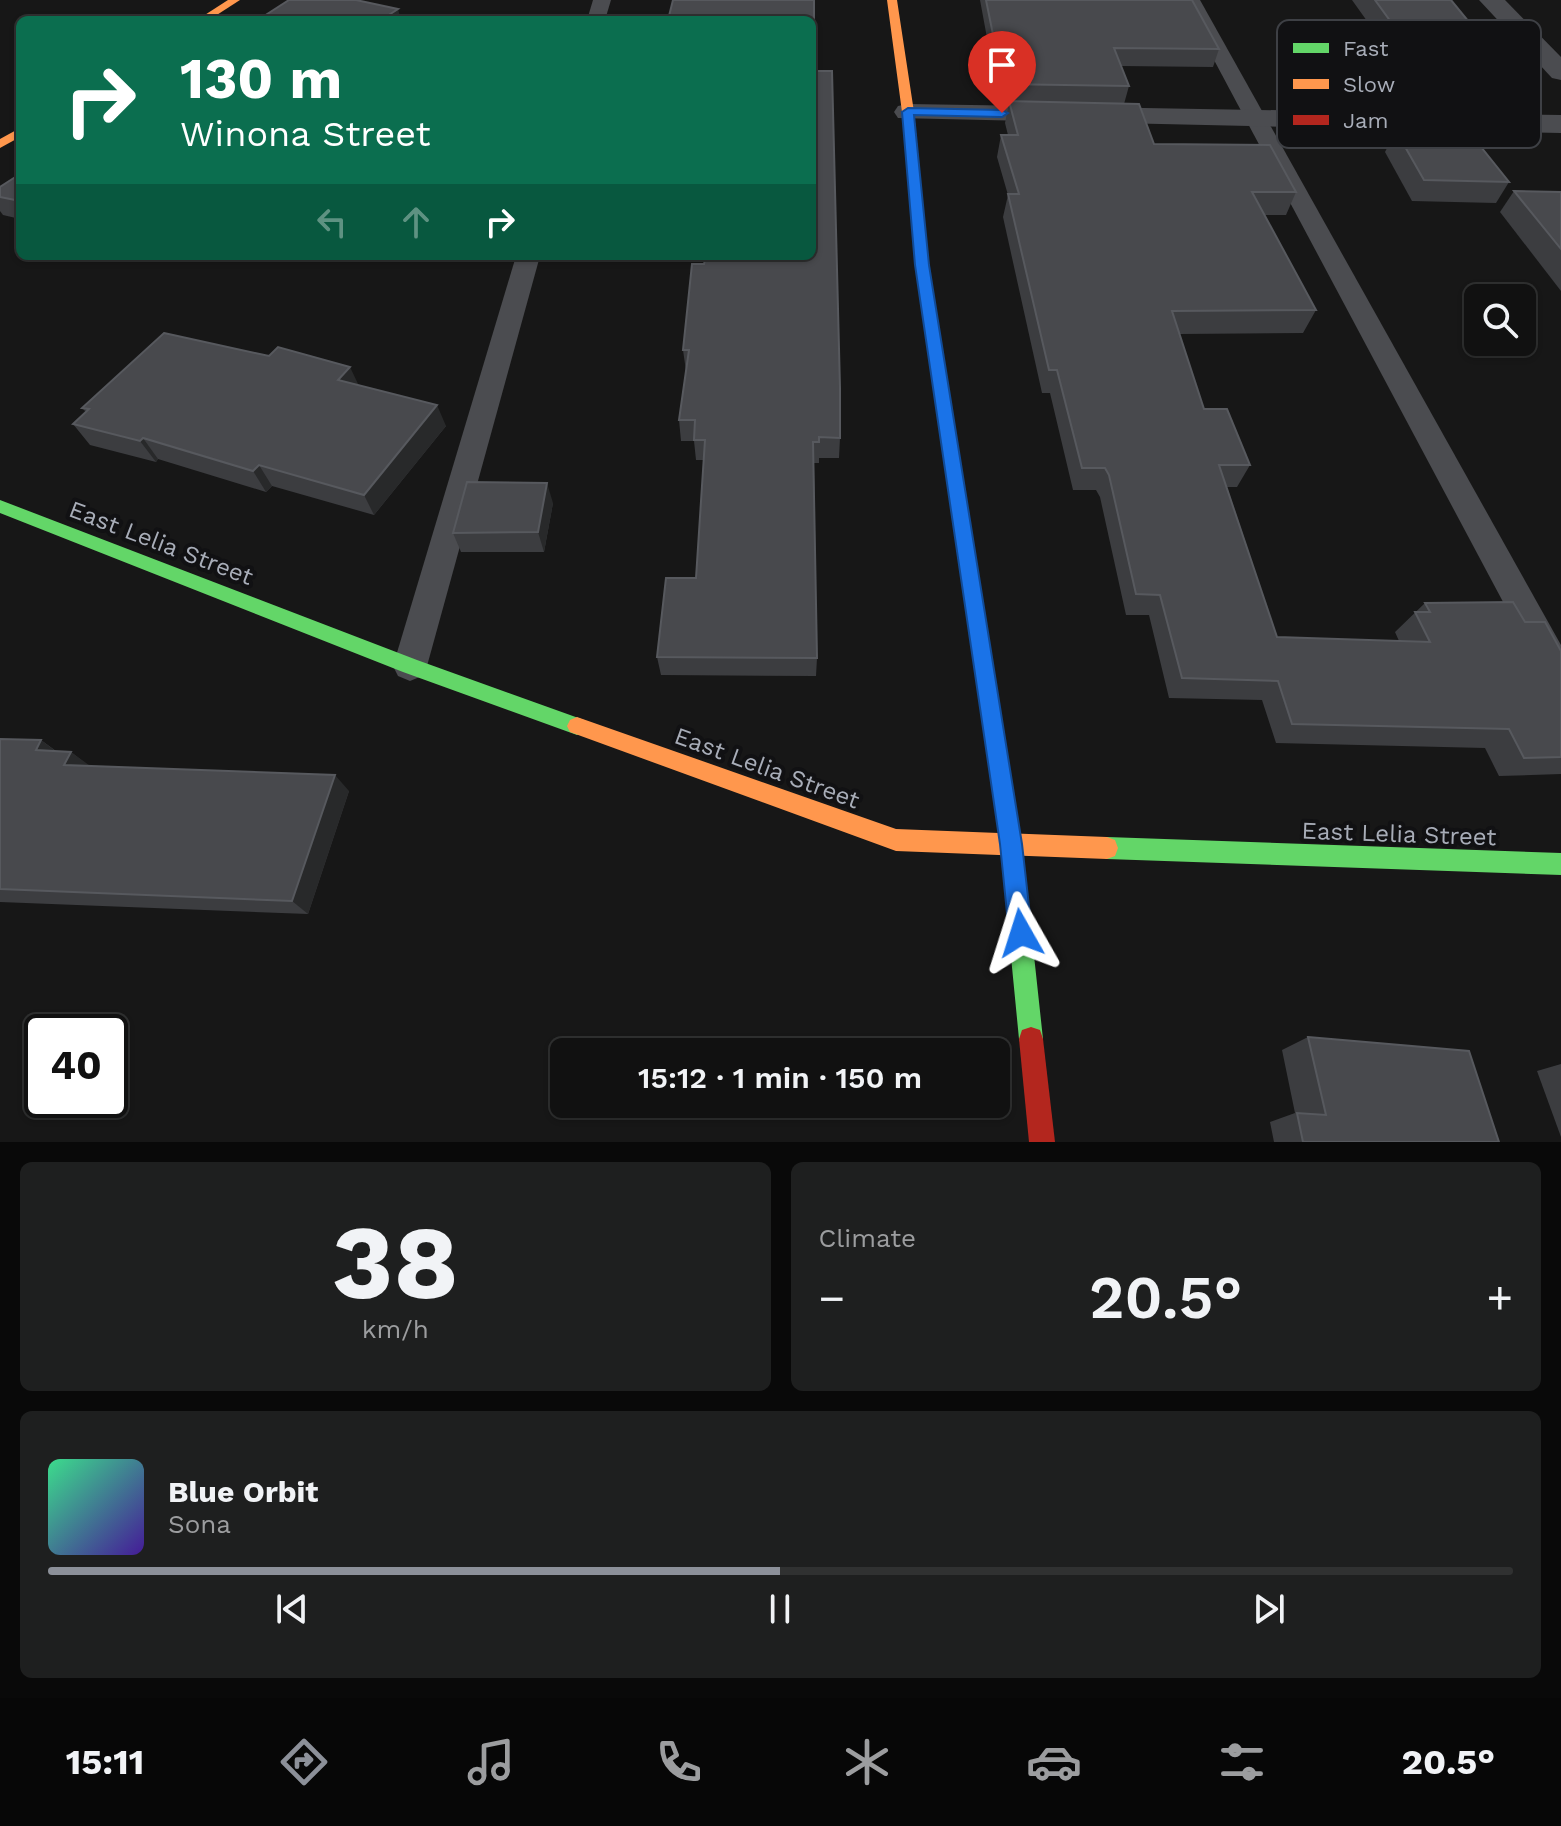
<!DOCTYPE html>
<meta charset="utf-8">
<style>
body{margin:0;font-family:"Work Sans",sans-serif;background:#1e1f1f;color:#f1f3f6;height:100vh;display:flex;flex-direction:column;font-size:30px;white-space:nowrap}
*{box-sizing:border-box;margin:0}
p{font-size:26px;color:#9c9d9f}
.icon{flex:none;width:44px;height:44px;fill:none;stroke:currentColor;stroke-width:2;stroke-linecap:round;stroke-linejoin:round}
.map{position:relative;height:1142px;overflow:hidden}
.details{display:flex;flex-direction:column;gap:20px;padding:20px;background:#090909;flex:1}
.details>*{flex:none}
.banner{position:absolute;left:16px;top:16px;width:800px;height:244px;border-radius:12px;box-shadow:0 2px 6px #0004,0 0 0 2px #303131;background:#0b6e4f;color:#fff;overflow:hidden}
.controls{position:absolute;left:1464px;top:284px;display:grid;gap:16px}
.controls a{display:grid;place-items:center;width:72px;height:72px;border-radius:12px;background:#111;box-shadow:0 2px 6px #0004,0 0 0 2px #303131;font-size:40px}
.speed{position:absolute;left:24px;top:1014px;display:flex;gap:16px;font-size:40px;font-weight:700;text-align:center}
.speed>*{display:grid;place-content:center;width:104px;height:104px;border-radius:50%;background:#111;box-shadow:0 2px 6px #0004,0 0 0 2px #303131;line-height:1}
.speed .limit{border:4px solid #111;border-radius:12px;background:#fff;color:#111}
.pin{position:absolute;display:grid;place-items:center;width:68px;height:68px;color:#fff;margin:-82px -34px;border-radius:50% 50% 50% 0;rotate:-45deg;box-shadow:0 0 8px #0007}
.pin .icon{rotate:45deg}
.me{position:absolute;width:88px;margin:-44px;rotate:354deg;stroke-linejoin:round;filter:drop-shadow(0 0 6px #0008)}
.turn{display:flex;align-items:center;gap:28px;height:168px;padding:0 32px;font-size:36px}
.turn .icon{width:104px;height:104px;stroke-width:2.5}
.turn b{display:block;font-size:56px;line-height:68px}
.lanes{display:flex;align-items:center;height:76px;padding:0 32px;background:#0003;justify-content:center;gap:40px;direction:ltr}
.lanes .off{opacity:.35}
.big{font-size:60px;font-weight:600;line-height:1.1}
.details .card{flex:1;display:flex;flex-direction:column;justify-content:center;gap:12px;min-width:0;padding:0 28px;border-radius:12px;background:#1e1f1f}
.details .dial{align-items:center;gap:0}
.dial b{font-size:104px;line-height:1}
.song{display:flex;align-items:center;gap:24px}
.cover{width:96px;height:96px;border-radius:12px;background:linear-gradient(135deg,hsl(150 70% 55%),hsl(260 70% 35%))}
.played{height:8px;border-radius:4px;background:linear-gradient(90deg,#8c9099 50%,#303131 50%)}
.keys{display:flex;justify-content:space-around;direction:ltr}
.heat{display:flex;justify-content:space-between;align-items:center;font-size:44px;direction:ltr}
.details .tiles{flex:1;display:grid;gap:20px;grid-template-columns:1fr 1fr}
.card:last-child{grid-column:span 2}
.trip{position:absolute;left:550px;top:1038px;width:460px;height:80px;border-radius:12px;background:#111;box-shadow:0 2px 6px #0004,0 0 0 2px #303131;font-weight:600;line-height:80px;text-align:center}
.menu{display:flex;height:128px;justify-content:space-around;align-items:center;background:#070707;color:#9c9d9f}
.menu .icon{width:56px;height:56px}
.menu .active{color:#8c9099}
.menu b{font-size:36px;color:#f1f3f6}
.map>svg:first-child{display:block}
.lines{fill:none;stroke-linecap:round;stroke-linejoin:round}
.lane{fill:#4b4c50;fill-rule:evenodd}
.street{fill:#4b4c50;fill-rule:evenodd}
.fast{fill:#63d668;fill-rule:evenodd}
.slow{fill:#ff974d;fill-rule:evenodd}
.jam{fill:#b3261e;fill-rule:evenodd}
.wall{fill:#3c3d40}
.shaded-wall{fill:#28292a}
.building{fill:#48494d;stroke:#57595e;stroke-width:2}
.route{fill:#1a73e8;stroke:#114b97;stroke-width:2}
.labels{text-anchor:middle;stroke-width:8;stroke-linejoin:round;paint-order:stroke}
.street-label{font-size:24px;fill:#a8adb8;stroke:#111113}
.key{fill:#111113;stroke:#3e4045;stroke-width:2}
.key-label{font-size:22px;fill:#a8adb8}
</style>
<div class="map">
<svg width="1561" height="1142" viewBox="0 0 1561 1142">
<rect width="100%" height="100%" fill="#171717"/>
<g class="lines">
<g class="lane">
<polygon points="593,0 611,0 605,20 587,20"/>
<polygon points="1182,0 1200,0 1561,645 1561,692 1549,688"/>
<polygon points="516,256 540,256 427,666 422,676 410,681 398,676 393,666"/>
</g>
<g class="street">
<polygon points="1479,0 1505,0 1561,57 1561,80 1552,78"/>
<polygon points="908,104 1561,115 1561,133 898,118 894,112 898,106"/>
</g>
<g class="fast">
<polygon points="0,500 417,660 584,720 587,726 584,732 577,735 403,672 0,513"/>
<polygon points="963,525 972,532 1022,844 1043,1039 1040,1048 1031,1051 1022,1048 1019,1039 1000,844 954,532"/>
<polygon points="1107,837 1561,853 1561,875 1107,859 1099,856 1096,848 1099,840"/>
</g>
<g class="slow">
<polygon points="228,0 240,0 209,20 197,20"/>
<polygon points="887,0 897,0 914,112 929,265 972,532 963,539 954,532 915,265 902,112"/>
<polygon points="20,128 20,137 0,148 0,139"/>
<polygon points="577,717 896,829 1107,837 1115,840 1118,848 1115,856 1107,859 896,851 570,732 567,726 570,720"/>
</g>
<polygon class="jam" points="1031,1027 1040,1030 1043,1039 1055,1142 1029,1142 1019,1039 1022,1030"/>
</g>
<g class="wall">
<polygon points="980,0 1192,0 1219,49 1213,67 1121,66 1129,86 1124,104 1154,144 1296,192 1286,215 1264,215 1316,310 1303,333 1179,334 1204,409 1250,465 1237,487 1227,487 1277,637 1399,641 1395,632 1425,603 1525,622 1561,651 1561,774 1499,776 1485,748 1276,743 1262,700 1169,698 1149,615 1126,615 1100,497 1096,490 1073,490 1050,393 1042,393 1003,217 1008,195 997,157 1001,135 1008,135 1005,123 1009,103 999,103"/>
<polygon points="1352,0 1451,0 1469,22 1459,42 1382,42"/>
<polygon points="814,71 840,438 839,458 819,458 819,463 814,463 817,658 816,676 661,675 657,657 696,578 704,460 696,460 694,441 681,441 679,420 686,371 683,350 704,264"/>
<polygon points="1396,131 1509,182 1496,203 1412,201 1385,152"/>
<polygon points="20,174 20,219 3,215 0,211 0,187"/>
<polygon points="1514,191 1561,192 1561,291 1500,212"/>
<polygon points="358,385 446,426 374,515 272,486 266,492 158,459 156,462 90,445 73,424 86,412 82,408"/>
<polygon points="553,503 544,552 461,552 453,533"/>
<polygon points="0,739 41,740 56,751 71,752 89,766 349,791 308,914 0,902"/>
<polygon points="1308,1037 1499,1142 1274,1142 1270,1122 1295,1113 1282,1050"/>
<polygon points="1561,1064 1561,1137 1537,1071"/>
</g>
<g class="shaded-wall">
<polygon points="398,9 401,20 381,20"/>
<polygon points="350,367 360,388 338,380"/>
<polygon points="437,405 446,426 374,515 364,495"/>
<polygon points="143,438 158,459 156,462 140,441"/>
<polygon points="259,465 272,486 266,492 253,471"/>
<polygon points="547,483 553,503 544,552 538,532"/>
<polygon points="41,740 63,757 36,750"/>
<polygon points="71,752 93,768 64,765"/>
<polygon points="335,775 349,791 308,914 292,901"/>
</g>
<g class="building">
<polygon points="289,0 356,0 398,9 381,20 258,20"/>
<polygon points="673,0 814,0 814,71 832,71 840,388 840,438 819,437 819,442 813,442 817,658 657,657 666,578 696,578 705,440 694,440 695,420 679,420 689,350 683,350 692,264 704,264 706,256 812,256 812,20 668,20"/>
<polygon points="986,0 1192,0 1219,49 1114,48 1129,86 1003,84"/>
<polygon points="1375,0 1451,0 1469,22 1391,22"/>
<polygon points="1009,101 1139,104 1154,144 1270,145 1296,192 1252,192 1316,310 1172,311 1204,409 1227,409 1250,465 1219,465 1277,637 1430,642 1415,612 1430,612 1425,603 1513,602 1525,622 1545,622 1561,651 1561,757 1524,758 1509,729 1292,724 1278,681 1182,678 1160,595 1136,594 1109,475 1105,468 1082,468 1057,370 1049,370 1008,194 1019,194 1001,135 1018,135"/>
<polygon points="1396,131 1469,132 1509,182 1424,180"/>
<polygon points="20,174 20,201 0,197 0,187"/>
<polygon points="1514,191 1561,192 1561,249"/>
<polygon points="164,333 269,356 278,347 350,367 338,380 437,405 364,495 259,465 253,471 143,438 140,441 73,424 89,409 82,408"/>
<polygon points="467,482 547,483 538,532 453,533"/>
<polygon points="0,739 41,740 36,750 71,752 64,765 335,775 292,901 0,889"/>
<polygon points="1308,1037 1469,1051 1499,1142 1303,1142 1297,1113 1326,1115"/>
</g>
<polygon class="route" points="908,108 1002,110 1008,113 1002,117 914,115 929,265 1022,844 1032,933 1029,941 1021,945 1012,941 1009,933 1000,844 915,265 902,112"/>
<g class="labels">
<g class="street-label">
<text transform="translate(161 543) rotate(21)" y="8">East Lelia Street</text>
<text transform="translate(767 768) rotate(20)" y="8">East Lelia Street</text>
<text transform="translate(1399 834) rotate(2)" y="8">East Lelia Street</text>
</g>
</g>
<rect x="1277" y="20" width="264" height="128" rx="12" class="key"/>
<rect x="1293" y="43" width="36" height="10" fill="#63d668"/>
<rect x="1293" y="79" width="36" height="10" fill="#ff974d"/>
<rect x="1293" y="115" width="36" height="10" fill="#b3261e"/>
<g class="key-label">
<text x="1343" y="56">Fast</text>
<text x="1343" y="92">Slow</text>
<text x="1343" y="128">Jam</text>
</g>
</svg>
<div class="controls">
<a><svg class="icon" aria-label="search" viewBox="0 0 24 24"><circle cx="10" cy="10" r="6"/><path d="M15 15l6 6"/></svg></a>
</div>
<div class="speed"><div class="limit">40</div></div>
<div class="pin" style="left:1002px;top:113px;background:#d93025"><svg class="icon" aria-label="arrive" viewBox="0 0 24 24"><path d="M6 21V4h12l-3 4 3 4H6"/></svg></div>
<svg class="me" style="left:1021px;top:933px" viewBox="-20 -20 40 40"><path d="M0-17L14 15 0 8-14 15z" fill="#1a73e8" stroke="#fff" stroke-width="4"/></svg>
<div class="trip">15:12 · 1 min · 150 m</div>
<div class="banner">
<div class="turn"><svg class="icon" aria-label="right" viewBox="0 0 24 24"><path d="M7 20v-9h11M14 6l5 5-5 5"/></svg><div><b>130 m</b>Winona Street</div></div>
<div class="lanes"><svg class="icon off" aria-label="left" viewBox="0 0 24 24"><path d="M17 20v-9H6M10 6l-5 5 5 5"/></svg><svg class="icon off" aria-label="ahead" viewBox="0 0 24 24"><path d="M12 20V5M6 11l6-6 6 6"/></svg><svg class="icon" aria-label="right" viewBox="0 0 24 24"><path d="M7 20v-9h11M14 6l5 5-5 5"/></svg></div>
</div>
</div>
<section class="details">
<div class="tiles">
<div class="card dial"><b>38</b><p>km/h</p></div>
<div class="card"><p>Climate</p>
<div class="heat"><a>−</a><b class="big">20.5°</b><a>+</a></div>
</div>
<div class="card">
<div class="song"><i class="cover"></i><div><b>Blue Orbit</b><p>Sona</p></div></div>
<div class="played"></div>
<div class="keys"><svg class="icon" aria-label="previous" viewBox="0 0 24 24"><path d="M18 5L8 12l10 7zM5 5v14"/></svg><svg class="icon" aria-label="pause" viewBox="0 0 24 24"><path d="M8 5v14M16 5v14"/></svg><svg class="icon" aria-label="next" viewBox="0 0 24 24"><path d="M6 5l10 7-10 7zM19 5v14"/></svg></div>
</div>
</div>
</section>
<nav class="menu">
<b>15:11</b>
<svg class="icon active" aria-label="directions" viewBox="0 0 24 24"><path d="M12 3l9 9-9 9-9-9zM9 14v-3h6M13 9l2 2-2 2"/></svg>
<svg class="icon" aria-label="music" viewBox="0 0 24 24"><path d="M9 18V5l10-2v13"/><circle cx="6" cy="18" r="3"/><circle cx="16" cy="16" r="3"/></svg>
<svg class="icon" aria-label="phone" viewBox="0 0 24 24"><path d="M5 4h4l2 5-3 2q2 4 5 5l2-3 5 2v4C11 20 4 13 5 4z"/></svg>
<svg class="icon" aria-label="climate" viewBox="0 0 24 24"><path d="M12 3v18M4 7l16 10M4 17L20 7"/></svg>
<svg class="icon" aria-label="car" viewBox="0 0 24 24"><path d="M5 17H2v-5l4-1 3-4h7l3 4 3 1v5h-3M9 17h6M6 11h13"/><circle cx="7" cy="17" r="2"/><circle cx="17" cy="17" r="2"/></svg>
<svg class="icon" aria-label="filters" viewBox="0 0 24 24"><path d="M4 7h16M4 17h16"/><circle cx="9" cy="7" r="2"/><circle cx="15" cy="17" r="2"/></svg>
<b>20.5°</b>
</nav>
